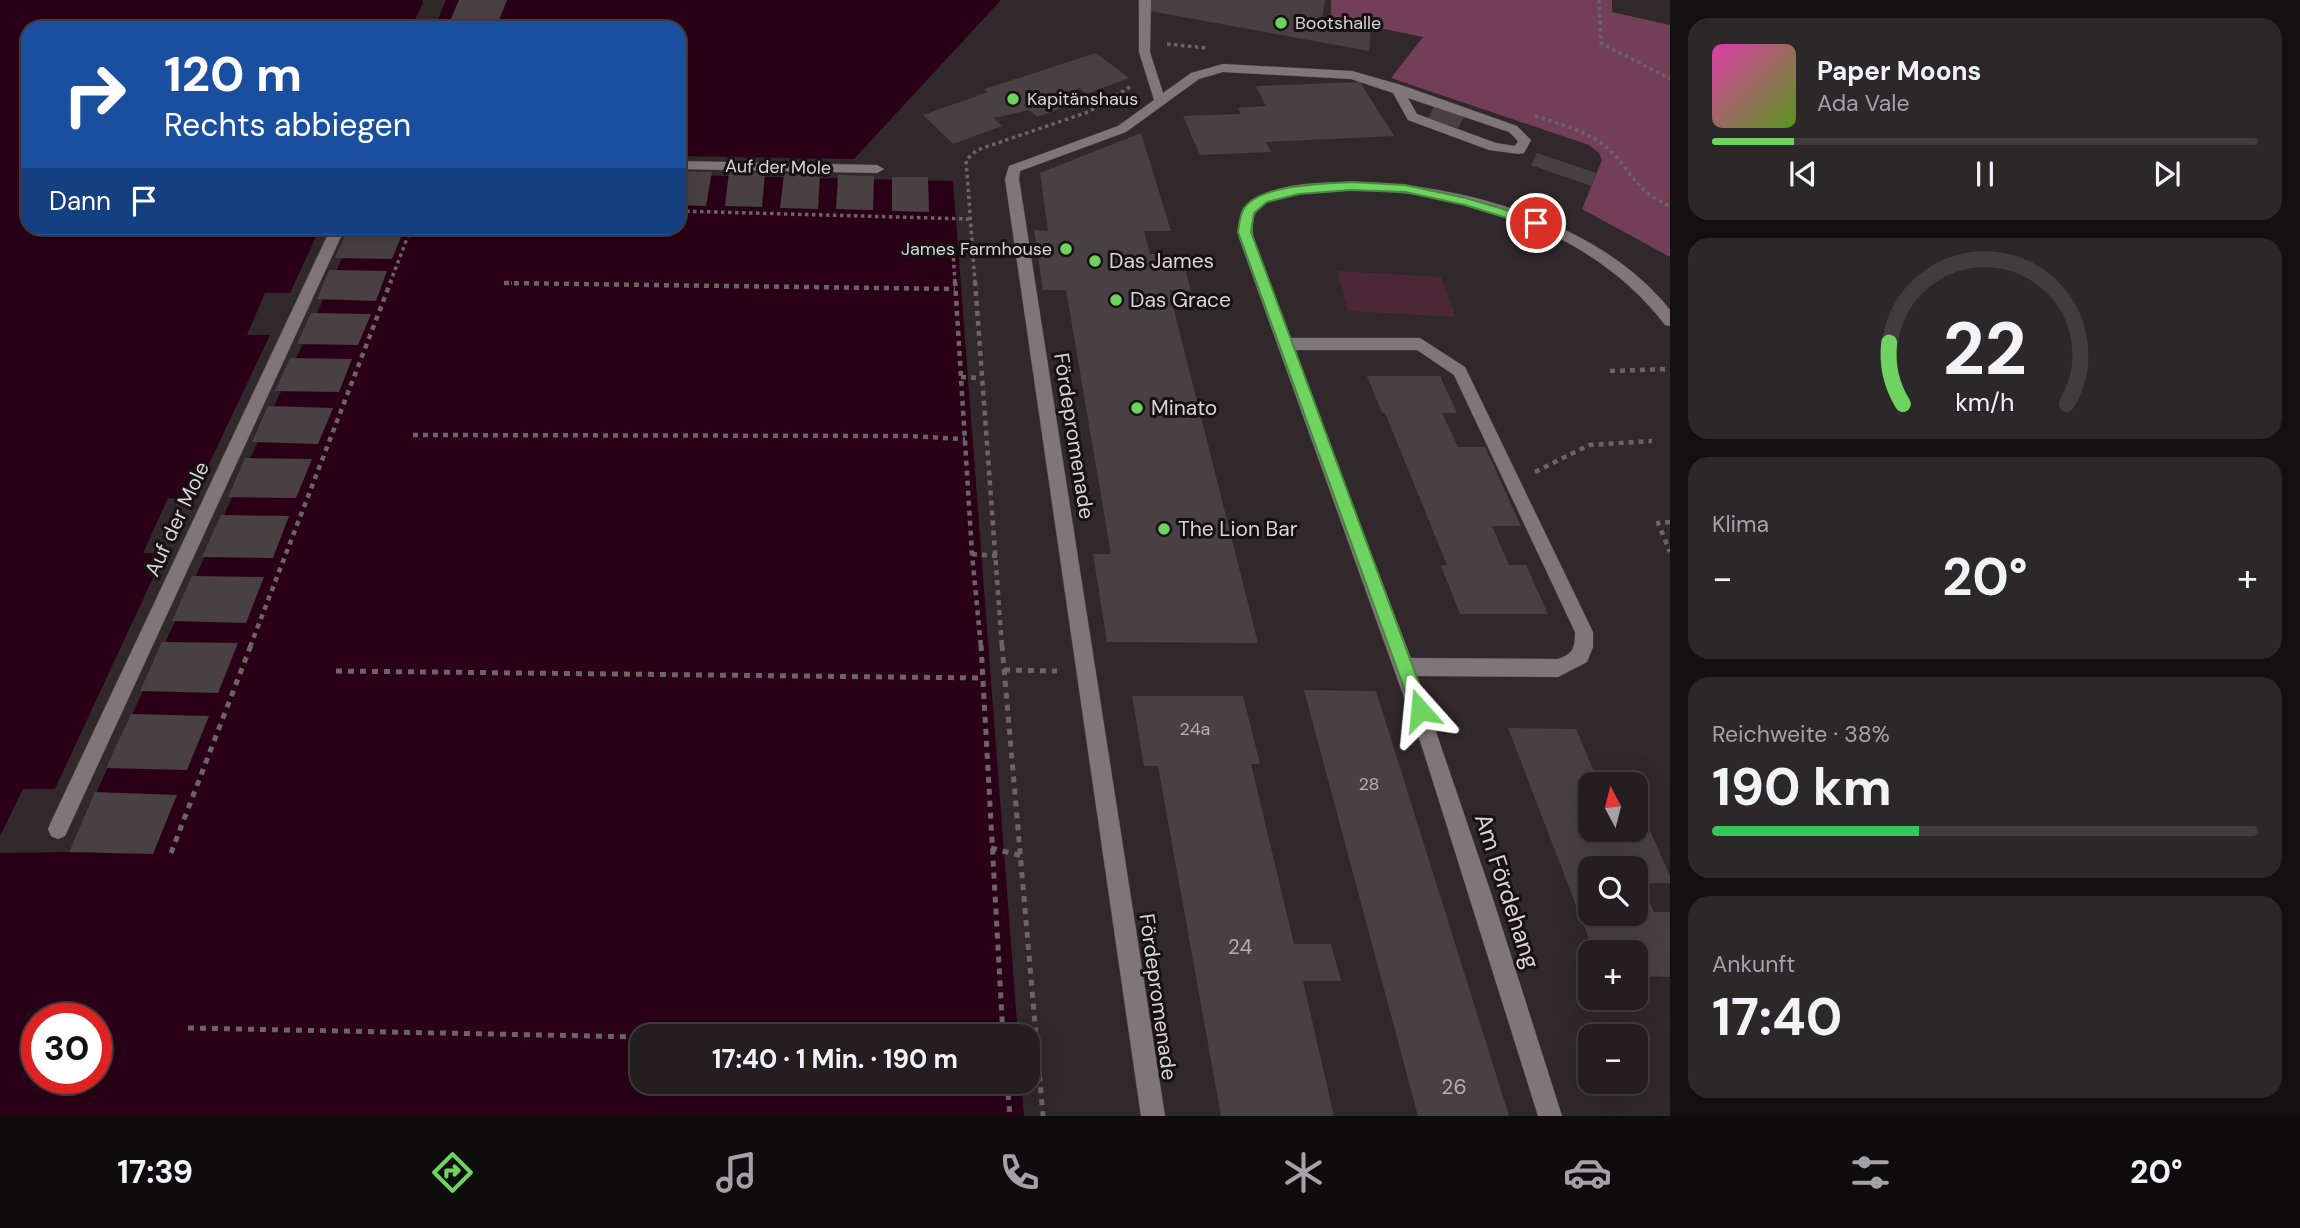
<!DOCTYPE html>
<html lang="de">
<meta charset="utf-8">
<style>
body{margin:0;font-family:"DM Sans",sans-serif;background:#2c2729;color:#f1f3f6;height:100vh;display:flex;flex-direction:column;font-size:26px;white-space:nowrap}
*{box-sizing:border-box;margin:0}
p{font-size:23px;color:#a3a2a5}
.icon{flex:none;width:38px;height:38px;fill:none;stroke:currentColor;stroke-width:2;stroke-linecap:round;stroke-linejoin:round}
.map{position:relative;flex:1;overflow:hidden}
.details{display:flex;flex-direction:column;gap:18px;padding:18px;background:#141012;width:630px}
.details>*{flex:none}
.banner{position:absolute;left:21px;top:21px;width:665px;height:214px;border-radius:21px;box-shadow:0 7px 28px #0002,0 0 0 2px #413c3e;background:#1a4fa0;color:#fff;overflow:hidden}
.needle{width:46px;rotate:353deg}
.fabs{position:absolute;left:1578px;top:772px;display:grid;gap:14px}
.fabs a{display:grid;place-items:center;width:70px;height:70px;border-radius:14px;background:#241e20;box-shadow:0 7px 28px #0002,0 0 0 2px #413c3e;font-size:35px}
.speed{position:absolute;left:21px;top:1003px;display:flex;gap:14px;font-size:35px;font-weight:700;text-align:center}
.speed>*{display:grid;place-content:center;width:91px;height:91px;border-radius:50%;background:#241e20;box-shadow:0 7px 28px #0002,0 0 0 2px #413c3e;line-height:1}
.speed .limit{border:10px solid #d22;background:#fff;color:#111}
.pin{position:absolute;display:grid;place-items:center;width:60px;height:60px;color:#fff;margin:-30px;border:4px solid #fff;border-radius:50%;box-shadow:0 2px 7px #0007}
.me{position:absolute;width:77px;margin:-38px;rotate:342deg;stroke-linejoin:round;filter:drop-shadow(0 0 5px #0008)}
.turn{display:flex;align-items:center;gap:24px;height:147px;padding:0 28px;font-size:32px}
.turn .icon{width:91px;height:91px;stroke-width:2.5}
.turn b{display:block;font-size:49px;line-height:60px}
.then{display:flex;align-items:center;height:66px;padding:0 28px;background:#0003;gap:14px;font-size:26px}
.big{font-size:52px;font-weight:700;line-height:1.1}
.details .widget{flex:1;display:flex;flex-direction:column;justify-content:center;gap:10px;min-width:0;padding:0 24px;border-radius:21px;background:#2c2729}
.details .dial{align-items:center;gap:0}
.dial svg{height:182px;overflow:visible;fill:none;stroke:#413c3e;stroke-width:7;stroke-linecap:round;text-anchor:middle}
.dial text{fill:#f1f3f6;stroke:none}
.song{display:flex;align-items:center;gap:21px}
.cover{width:84px;height:84px;border-radius:10px;background:linear-gradient(135deg,hsl(320 70% 55%),hsl(90 70% 35%))}
.played{height:7px;border-radius:4px;background:linear-gradient(90deg,#6ed360 15%,#413c3e 15%)}
.keys{display:flex;justify-content:space-around;direction:ltr}
.heat{display:flex;justify-content:space-between;align-items:center;font-size:38px;direction:ltr}
.charge{height:10px;border-radius:5px;background:linear-gradient(90deg,#34c759 38%,#413c3e 0)}
.trip{position:absolute;left:630px;top:1024px;width:410px;height:70px;border-radius:21px;background:#241e20;box-shadow:0 7px 28px #0002,0 0 0 2px #413c3e;font-weight:700;line-height:70px;text-align:center}
.tab-bar{display:flex;height:112px;justify-content:space-around;align-items:center;background:#0e0c0d;color:#a3a2a5}
.tab-bar .icon{width:49px;height:49px}
.tab-bar .current{color:#6ed360}
.tab-bar b{font-size:32px;color:#f1f3f6}
main{display:flex;flex:1;min-height:0}
.map>svg:first-child{display:block}
.green{fill:#4b2738}
.forest{fill:#733f58}
.water{fill:#2a0017;fill-rule:evenodd}
.pier{fill:#30282b}
.building{fill:#494044;fill-rule:evenodd}
.lines{fill:none;stroke-linecap:round;stroke-linejoin:round}
.minor-casing{stroke:#4a4346;stroke-width:1}
.path-far2{stroke:#6b6467;stroke-width:3.5;stroke-dasharray:3.5 3.5;stroke-linecap:butt}
.path-far1{stroke:#6b6467;stroke-width:4.5;stroke-dasharray:5 5;stroke-linecap:butt}
.path{stroke:#6b6467;stroke-width:5;stroke-dasharray:6 6;stroke-linecap:butt}
.minor{fill:#807579;fill-rule:evenodd}
.route{fill:#6ed360;stroke:#48893e;stroke-width:2}
.poi-dot{fill:#6ed360;stroke:#161213;stroke-width:2.5}
.labels{text-anchor:middle;stroke-width:6;stroke-linejoin:round;paint-order:stroke}
.far-poi-label{font-size:18px;fill:#d9d4d6;stroke:#161213;text-anchor:start}
.far-street-label{font-size:18px;fill:#d9d4d6;stroke:#161213}
.number-label{font-size:18px;fill:#b5afb2}
.poi-label{font-size:21px;fill:#d9d4d6;stroke:#161213;text-anchor:start}
.street-label{font-size:21px;fill:#d9d4d6;stroke:#161213}
.near-number-label{font-size:21px;fill:#b5afb2}
.near-street-label{font-size:24px;fill:#d9d4d6;stroke:#161213}
</style>
<main>
<div class="map">
<svg width="1670" height="1116" viewBox="0 0 1670 1116">
<rect width="100%" height="100%" fill="#30282b"/>
<polygon class="green" points="1337,271 1441,277 1456,317 1348,311"/>
<polygon class="forest" points="1331,0 1612,0 1612,12 1670,25 1670,257 1582,209 1602,160 1599,153 1589,145 1391,78 1423,37 1331,18"/>
<g class="water">
<polygon points="0,0 1001,0 854,159 679,156 679,28 28,28 28,228 320,228 290,293 265,293 247,335 270,335 192,500 168,498 143,553 164,554 55,789 23,789 0,836"/>
<path d="M679,175L953,181L1018,1036H642V1082H1021L1024,1116H0V853L69,852L356,228H679ZM37,1018H96V1078H37Z"/>
</g>
<polygon class="pier" points="422,0 446,0 434,28 411,28 423,3"/>
<g class="building">
<polygon points="459,0 507,0 496,28 447,28"/>
<polygon points="1147,0 1325,0 1322,19 1371,28 1369,51 1144,10"/>
<polygon points="1096,53 1129,78 1086,94 1079,88 1065,94 1068,95 1053,101 1062,108 1037,117 1029,110 994,118 1002,126 953,144 923,115 988,92 985,89"/>
<polygon points="1360,82 1394,136 1266,142 1271,152 1200,155 1183,116 1241,114 1238,108 1266,106 1256,86"/>
<polygon points="1435,105 1465,115 1458,128 1428,118"/>
<polygon points="1141,133 1171,231 1144,231 1150,254 1181,254 1191,291 1169,290 1258,643 1107,642 1093,554 1111,554 1066,290 1043,290 1034,230 1048,231 1040,173"/>
<polygon points="1537,153 1596,173 1591,186 1531,165"/>
<polygon points="679,171 712,172 706,206 679,205"/>
<polygon points="729,172 765,173 762,207 725,206"/>
<polygon points="784,174 820,175 818,209 780,208"/>
<polygon points="838,175 874,176 873,210 836,209"/>
<polygon points="892,177 928,177 929,212 892,211"/>
<polygon points="347,231 403,232 392,259 335,258"/>
<polygon points="329,270 387,271 376,301 317,299"/>
<polygon points="311,313 371,314 358,345 297,344"/>
<polygon points="290,358 352,359 339,392 275,391"/>
<polygon points="1367,376 1440,376 1457,413 1442,413 1458,447 1485,447 1521,526 1492,526 1509,565 1526,565 1548,614 1460,614 1441,566 1447,565 1385,413 1382,413"/>
<polygon points="268,406 333,408 318,444 252,442"/>
<polygon points="245,458 312,459 296,498 228,497"/>
<polygon points="221,515 289,516 273,558 202,557"/>
<polygon points="192,576 264,577 246,623 172,621"/>
<polygon points="162,642 238,643 218,693 140,691"/>
<polygon points="1304,690 1376,691 1509,1116 1418,1116"/>
<polygon points="1132,696 1243,696 1260,764 1251,764 1294,944 1331,944 1341,981 1303,981 1334,1116 1221,1116 1158,766 1144,766"/>
<polygon points="131,714 209,716 187,770 106,768"/>
<path d="M1508,728L1576,729L1599,784H1591V830H1636V799L1670,876V883H1641L1654,912H1670V977L1636,976V952H1594ZM1591,868H1636V914H1591Z"/>
<polygon points="95,792 177,795 153,854 69,852"/>
</g>
<g class="lines">
<defs>
<g id="minor">
<path d="M1139,0H1151L1150,52L1163,93L1191,73L1223,64L1352,71L1401,85L1517,126L1531,140L1524,153L1519,154L1489,150L1408,120L1393,93L1351,79L1223,72L1199,79L1126,132L1020,171L1019,179L1165,1116H1141L1005,179L1009,166L1118,126L1154,100L1139,52ZM1408,98L1509,132L1518,141L1515,146L1496,143L1417,114Z"/>
<polygon points="679,161 877,165 884,169 877,173 679,169"/>
<path d="M1355,182C1461,183 1602,223 1670,310V326L1665,325C1587,222 1439,182 1315,192C1296,194 1261,196 1254,217C1245,240 1280,313 1290,338H1420L1465,367L1593,632V647L1587,662L1558,677L1417,676L1492,896L1562,1116H1538L1423,750L1239,238C1233,180 1315,183 1355,182ZM1294,350H1417L1454,375L1575,632C1575,648 1573,654 1558,659L1411,658Z"/>
<polygon points="331,228 345,228 65,836 58,839 51,836 48,829 51,822"/>
</g>
</defs>
<use href="#minor" class="minor-casing"/>
<g class="path-far2">
<polyline points="1599,0 1601,43 1670,79"/>
<polyline points="1167,44 1207,48"/>
<path d="M1535,116C1559,124 1586,130 1606,147C1634,171 1631,189 1670,206"/>
<polyline points="679,211 969,219"/>
<polyline points="953,251 955,283"/>
<polyline points="390,283 411,228"/>
<polyline points="504,283 512,283"/>
<polyline points="975,283 966,160 977,150 1088,112 1130,87"/>
</g>
<g class="path-far1">
<polyline points="955,281 972,554 981,647"/>
<polyline points="975,281 1002,647"/>
<polyline points="504,283 955,289"/>
<polyline points="1610,371 1670,369"/>
<polyline points="961,377 981,378"/>
<polyline points="413,435 906,436 965,439"/>
<polyline points="1535,472 1589,445 1652,441"/>
<polyline points="1670,522 1658,523 1670,552"/>
<polyline points="972,554 997,556"/>
<polyline points="250,647 391,281"/>
</g>
<g class="path">
<polyline points="981,645 1003,1036"/>
<polyline points="1002,645 1043,1116"/>
<polyline points="1004,670 1057,671"/>
<polyline points="336,671 984,678"/>
<polyline points="991,848 1022,856"/>
<polyline points="171,853 251,645"/>
<polyline points="188,1028 642,1037"/>
<polyline points="1007,1082 1010,1116"/>
</g>
<use href="#minor" class="minor"/>
</g>
<path class="route" d="M1351,182L1405,185L1466,198L1540,220L1542,223L1536,227L1465,205L1405,192L1351,190L1299,194L1267,202L1254,213L1251,232L1429,710L1426,716L1420,718L1414,716L1412,710L1238,232C1239,225 1240,216 1243,210C1257,184 1325,184 1351,182Z"/>
<g class="poi-dot">
<circle cx="1281" cy="23" r="7"/>
<circle cx="1013" cy="99" r="7"/>
<circle cx="1066" cy="249" r="7"/>
<circle cx="1095" cy="261" r="7"/>
<circle cx="1116" cy="300" r="7"/>
<circle cx="1137" cy="408" r="7"/>
<circle cx="1164" cy="529" r="7"/>
</g>
<g class="labels">
<g class="far-poi-label">
<text x="1295" y="29">Bootshalle</text>
<text x="1027" y="105">Kapitänshaus</text>
<text x="1052" y="255" text-anchor="end">James Farmhouse</text>
</g>
<g class="far-street-label">
<text transform="translate(778 167) rotate(1)" y="6">Auf der Mole</text>
</g>
<g class="number-label">
<text x="1195" y="735">24a</text>
<text x="1369" y="790">28</text>
</g>
<g class="poi-label">
<text x="1109" y="268">Das James</text>
<text x="1130" y="307">Das Grace</text>
<text x="1151" y="415">Minato</text>
<text x="1178" y="536">The Lion Bar</text>
</g>
<g class="street-label">
<text transform="translate(1074 436) rotate(81)" y="7">Fördepromenade</text>
<text transform="translate(177 519) rotate(-65)" y="7">Auf der Mole</text>
<text transform="translate(1158 997) rotate(82)" y="7">Fördepromenade</text>
</g>
<g class="near-number-label">
<text x="1240" y="954">24</text>
<text x="1454" y="1094">26</text>
</g>
<g class="near-street-label">
<text transform="translate(1507 891) rotate(72)" y="8">Am Fördehang</text>
</g>
</g>
</svg>
<div class="fabs">
<a><svg class="needle" viewBox="-14 -14 28 28"><path d="M0-13l5 13h-10z" fill="#e53935"/><path d="M0 13l5-13h-10z" fill="#a3a2a5"/></svg></a>
<a><svg class="icon" aria-label="search" viewBox="0 0 24 24"><circle cx="10" cy="10" r="6"/><path d="M15 15l6 6"/></svg></a>
<a>+</a>
<a>−</a>
</div>
<div class="speed"><div class="limit">30</div></div>
<div class="pin" style="left:1536px;top:223px;background:#d93025"><svg class="icon" aria-label="arrive" viewBox="0 0 24 24"><path d="M6 21V4h12l-3 4 3 4H6"/></svg></div>
<svg class="me" style="left:1420px;top:710px" viewBox="-20 -20 40 40"><path d="M0-17L14 15 0 8-14 15z" fill="#6ed360" stroke="#fff" stroke-width="4"/></svg>
<div class="trip">17:40 · 1 Min. · 190 m</div>
<div class="banner">
<div class="turn"><svg class="icon" aria-label="right" viewBox="0 0 24 24"><path d="M7 20v-9h11M14 6l5 5-5 5"/></svg><div><b>120 m</b>Rechts abbiegen</div></div>
<div class="then">Dann<svg class="icon" aria-label="arrive" viewBox="0 0 24 24"><path d="M6 21V4h12l-3 4 3 4H6"/></svg></div>
</div>
</div>
<section class="details">
<div class="widget">
<div class="song"><i class="cover"></i><div><b>Paper Moons</b><p>Ada Vale</p></div></div>
<div class="played"></div>
<div class="keys"><svg class="icon" aria-label="previous" viewBox="0 0 24 24"><path d="M18 5L8 12l10 7zM5 5v14"/></svg><svg class="icon" aria-label="pause" viewBox="0 0 24 24"><path d="M8 5v14M16 5v14"/></svg><svg class="icon" aria-label="next" viewBox="0 0 24 24"><path d="M6 5l10 7-10 7zM19 5v14"/></svg></div>
</div>
<div class="widget dial"><svg viewBox="0 0 100 80">
<path d="M14 69A42 42 0 1 1 86 69"/>
<path d="M14 69A42 42 0 0 1 8 42" stroke="#6ed360"/>
<text x="50" y="56" font-size="32" font-weight="700">22</text>
<text x="50" y="72" font-size="11">km/h</text>
</svg></div>
<div class="widget"><p>Klima</p>
<div class="heat"><a>−</a><b class="big">20°</b><a>+</a></div>
</div>
<div class="widget"><p>Reichweite · 38%</p><b class="big">190 km</b><div class="charge"></div></div>
<div class="widget"><p>Ankunft</p><b class="big">17:40</b></div>
</section>
</main>
<nav class="tab-bar">
<b>17:39</b>
<svg class="icon current" aria-label="directions" viewBox="0 0 24 24"><path d="M12 3l9 9-9 9-9-9zM9 14v-3h6M13 9l2 2-2 2"/></svg>
<svg class="icon" aria-label="music" viewBox="0 0 24 24"><path d="M9 18V5l10-2v13"/><circle cx="6" cy="18" r="3"/><circle cx="16" cy="16" r="3"/></svg>
<svg class="icon" aria-label="phone" viewBox="0 0 24 24"><path d="M5 4h4l2 5-3 2q2 4 5 5l2-3 5 2v4C11 20 4 13 5 4z"/></svg>
<svg class="icon" aria-label="climate" viewBox="0 0 24 24"><path d="M12 3v18M4 7l16 10M4 17L20 7"/></svg>
<svg class="icon" aria-label="car" viewBox="0 0 24 24"><path d="M5 17H2v-5l4-1 3-4h7l3 4 3 1v5h-3M9 17h6M6 11h13"/><circle cx="7" cy="17" r="2"/><circle cx="17" cy="17" r="2"/></svg>
<svg class="icon" aria-label="filters" viewBox="0 0 24 24"><path d="M4 7h16M4 17h16"/><circle cx="9" cy="7" r="2"/><circle cx="15" cy="17" r="2"/></svg>
<b>20°</b>
</nav>
